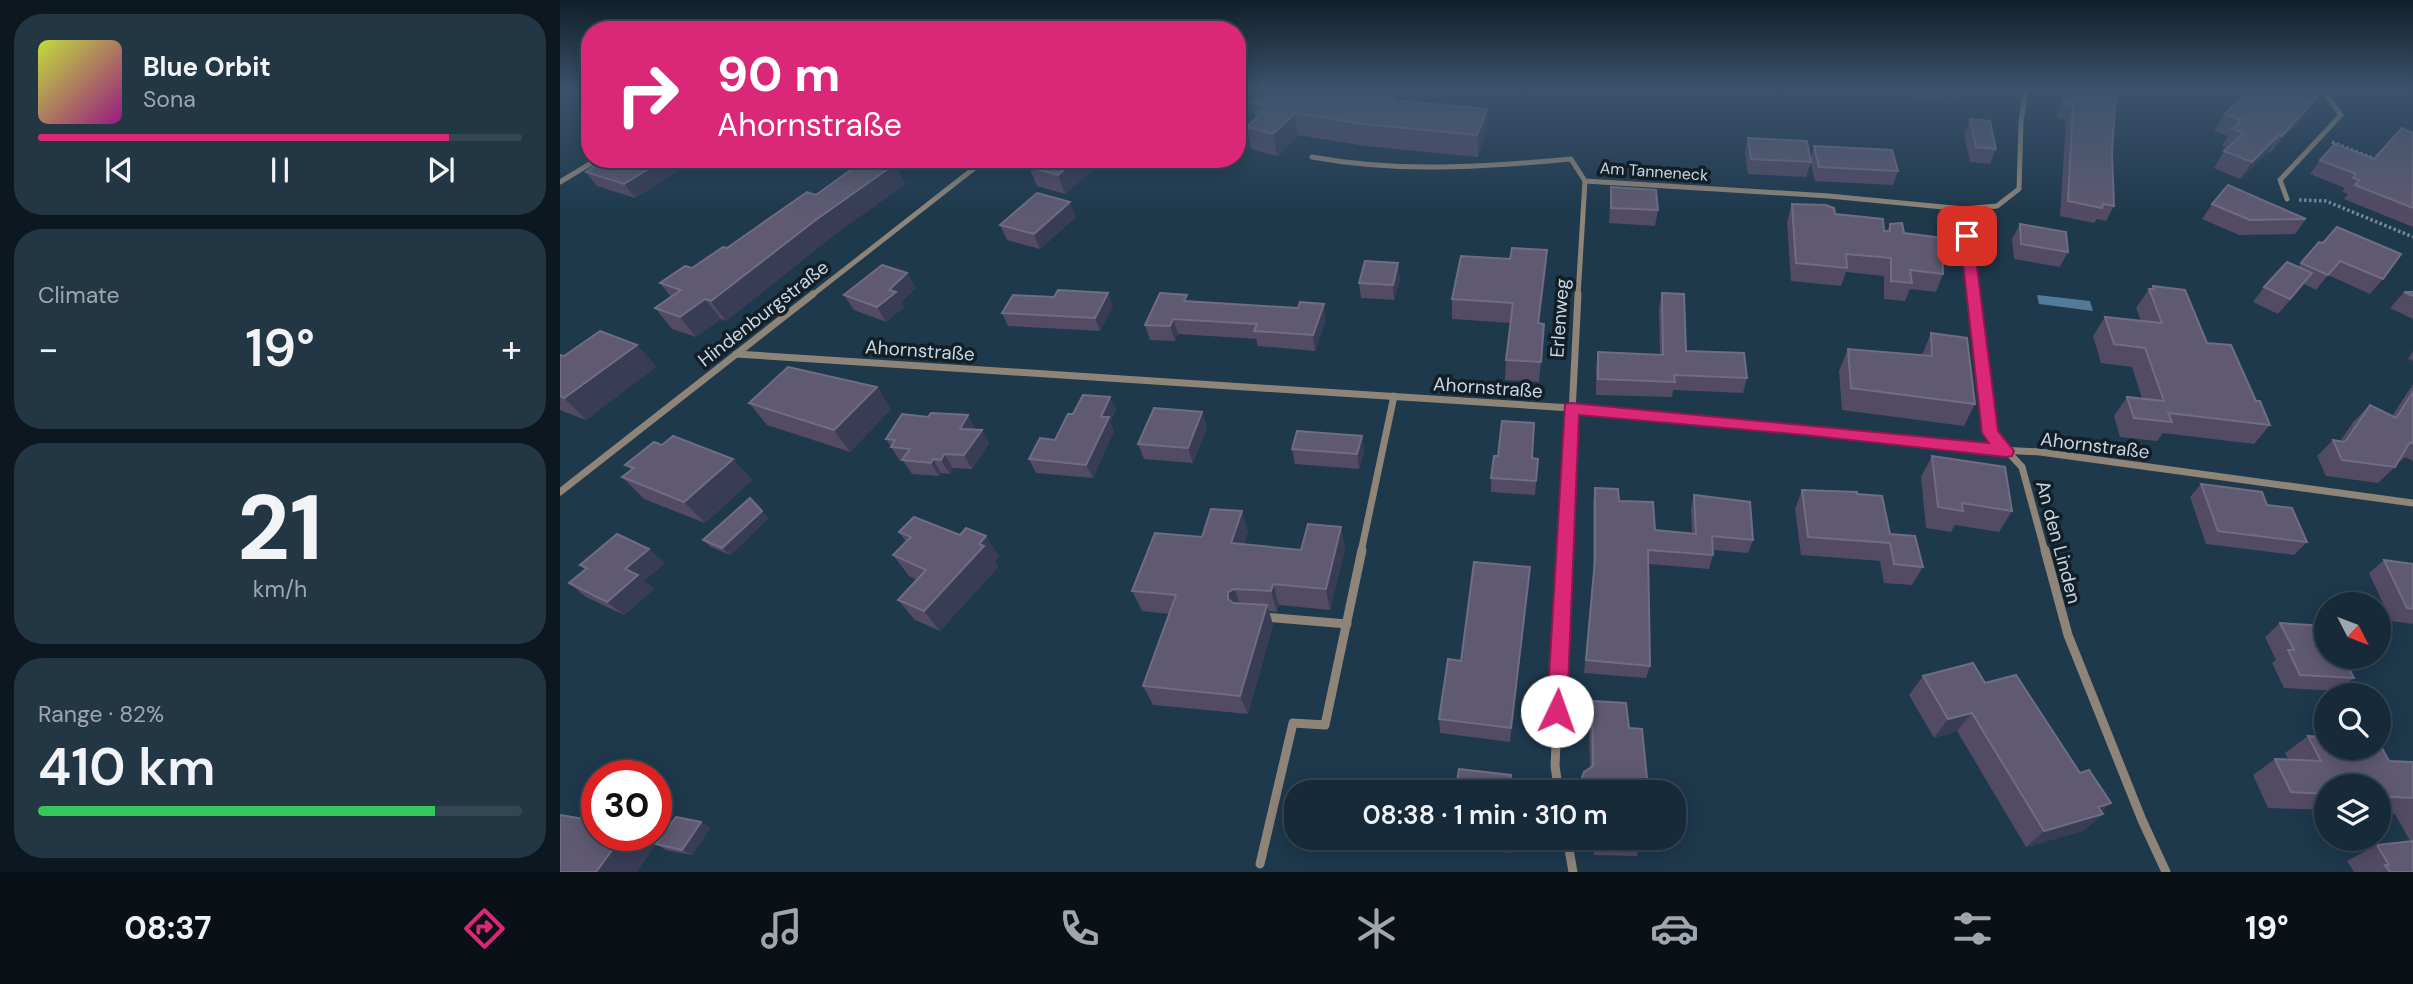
<!DOCTYPE html>
<meta charset="utf-8">
<style>
body{margin:0;font-family:"DM Sans",sans-serif;background:#233644;color:#f1f3f6;height:100vh;display:flex;flex-direction:column;font-size:26px;white-space:nowrap}
*{box-sizing:border-box;margin:0}
p{font-size:23px;color:#9ea7ae}
.icon{flex:none;width:38px;height:38px;fill:none;stroke:currentColor;stroke-width:2;stroke-linecap:round;stroke-linejoin:round}
.map{position:relative;flex:1;overflow:hidden}
.details{display:flex;flex-direction:column;gap:14px;padding:14px;background:#0c171f;width:560px}
.details>*{flex:none}
.banner{position:absolute;left:21px;top:21px;width:665px;height:147px;border-radius:28px;box-shadow:0 4px 18px #0003,0 0 0 2px #354653;background:#db2777;color:#fff;overflow:hidden}
.needle{width:46px;rotate:132deg}
.tools{position:absolute;left:1754px;top:592px;display:grid;gap:14px}
.tools a{display:grid;place-items:center;width:77px;height:77px;border-radius:50%;background:#162a39;box-shadow:0 4px 18px #0003,0 0 0 2px #354653;font-size:35px}
.speed{position:absolute;left:21px;top:760px;display:flex;gap:14px;font-size:35px;font-weight:700;text-align:center}
.speed>*{display:grid;place-content:center;width:91px;height:91px;border-radius:50%;background:#162a39;box-shadow:0 4px 18px #0003,0 0 0 2px #354653;line-height:1}
.speed .limit{border:10px solid #d22;background:#fff;color:#111}
.pin{position:absolute;display:grid;place-items:center;width:60px;height:60px;color:#fff;margin:-30px;border-radius:14px;box-shadow:0 4px 10px #0006}
.me{position:absolute;width:77px;margin:-38px;rotate:3deg;stroke-linejoin:round;filter:drop-shadow(0 0 5px #0008)}
.turn{display:flex;align-items:center;gap:24px;height:147px;padding:0 21px;font-size:32px}
.turn .icon{width:91px;height:91px;stroke-width:2.5}
.turn b{display:block;font-size:49px;line-height:60px}
.big{font-size:52px;font-weight:600;line-height:1.1}
.details .card{flex:1;display:flex;flex-direction:column;justify-content:center;gap:10px;min-width:0;padding:0 24px;border-radius:28px;background:#233644}
.details .dial{align-items:center;gap:0}
.dial b{font-size:91px;line-height:1}
.song{display:flex;align-items:center;gap:21px}
.cover{width:84px;height:84px;border-radius:10px;background:linear-gradient(135deg,hsl(70 70% 55%),hsl(310 70% 35%))}
.played{height:7px;border-radius:4px;background:linear-gradient(90deg,#db2777 85%,#354653 85%)}
.keys{display:flex;justify-content:space-around;direction:ltr}
.heat{display:flex;justify-content:space-between;align-items:center;font-size:38px;direction:ltr}
.charge{height:10px;border-radius:5px;background:linear-gradient(90deg,#34c759 82%,#354653 0)}
.trip{position:absolute;left:724px;top:780px;width:402px;height:70px;border-radius:28px;background:#162a39;box-shadow:0 4px 18px #0003,0 0 0 2px #354653;font-weight:600;line-height:70px;text-align:center}
.dock{display:flex;height:112px;justify-content:space-around;align-items:center;background:#091117;color:#9ea7ae}
.dock .icon{width:49px;height:49px}
.dock .current{color:#db2777}
.dock b{font-size:32px;color:#f1f3f6}
main{display:flex;flex:1;min-height:0}
.map>svg:first-child{display:block}
.water{fill:#517b98}
.lines{fill:none;stroke-linecap:round;stroke-linejoin:round}
.path{stroke:#758999;stroke-width:3.5;stroke-dasharray:2.5 2.5;stroke-linecap:butt}
.minor-far2{stroke:#8e8478;stroke-width:5}
.minor-far1{stroke:#8e8478;stroke-width:7}
.minor{stroke:#8e8478;stroke-width:9}
.wall{fill:#534a64}
.shaded-wall{fill:#383c55}
.building{fill:#5f5972;stroke:#706c84;stroke-width:2}
.route{fill:#db2777;stroke:#8e194d;stroke-width:2}
.labels{text-anchor:middle;stroke-width:7;stroke-linejoin:round;paint-order:stroke}
.far-street-label{font-size:16px;fill:#c7d6e2;stroke:#131f27}
.street-label{font-size:19px;fill:#c7d6e2;stroke:#131f27}
</style>
<main>
<section class="details">
<div class="card">
<div class="song"><i class="cover"></i><div><b>Blue Orbit</b><p>Sona</p></div></div>
<div class="played"></div>
<div class="keys"><svg class="icon" aria-label="previous" viewBox="0 0 24 24"><path d="M18 5L8 12l10 7zM5 5v14"/></svg><svg class="icon" aria-label="pause" viewBox="0 0 24 24"><path d="M8 5v14M16 5v14"/></svg><svg class="icon" aria-label="next" viewBox="0 0 24 24"><path d="M6 5l10 7-10 7zM19 5v14"/></svg></div>
</div>
<div class="card"><p>Climate</p>
<div class="heat"><a>−</a><b class="big">19°</b><a>+</a></div>
</div>
<div class="card dial"><b>21</b><p>km/h</p></div>
<div class="card"><p>Range · 82%</p><b class="big">410 km</b><div class="charge"></div></div>
</section>
<div class="map">
<svg width="1853" height="872" viewBox="0 0 1853 872">
<rect width="100%" height="100%" fill="#1e384c"/>
<polygon class="water" points="1477,295 1530,301 1533,311 1479,304"/>
<g class="lines">
<g class="path">
<polyline points="1772,142 1820,161"/>
<polyline points="1739,200 1766,201 1853,237"/>
</g>
<g class="minor-far2">
<path d="M752,157C839,173 924,167 1011,159L1025,181L1269,196L1404,209"/>
<polyline points="0,182 38,159"/>
<polyline points="1727,199 1720,180 1781,115 1763,90"/>
<polyline points="251,296 426,159"/>
<polyline points="1018,296 1025,181"/>
<polyline points="1414,296 1404,209 1437,206 1459,189 1461,121 1466,90"/>
</g>
<g class="minor-far1">
<polyline points="1414,294 1430,433 1462,467 1485,552"/>
<polyline points="176,354 1011,408 1245,429 1422,449 1480,452 1853,503"/>
<polyline points="0,492 253,294"/>
<polyline points="801,552 834,396"/>
<polyline points="1005,552 1018,294"/>
</g>
<g class="minor">
<polyline points="1485,550 1508,635 1582,820 1606,872"/>
<polyline points="704,617 787,624"/>
<polyline points="999,793 995,766 1005,550"/>
<polyline points="1007,838 1013,872"/>
<polyline points="700,864 733,723 765,725 802,550"/>
</g>
</g>
<g class="wall">
<polygon points="1350,90 1420,90 1387,104 1382,99 1360,102"/>
<polygon points="1505,90 1547,90 1552,152 1554,206 1546,221 1537,219 1534,223 1500,216 1506,120 1497,118 1502,96"/>
<polygon points="836,100 927,131 918,157 806,146 738,135 717,156 691,149 687,127 695,119 691,102"/>
<polygon points="1748,112 1710,153 1708,152 1680,179 1654,168 1664,151 1667,148 1662,146 1668,136 1654,131 1665,114"/>
<polygon points="1410,119 1436,149 1430,164 1410,162 1404,134"/>
<polygon points="1853,133 1853,227 1784,199 1788,194 1782,192 1785,188 1750,174 1760,160 1814,159"/>
<polygon points="1188,138 1251,162 1246,177 1188,174 1185,153"/>
<polygon points="1254,146 1338,171 1333,185 1255,181 1250,160"/>
<polygon points="44,159 137,159 75,198 37,186 26,172"/>
<polygon points="478,159 554,159 547,166 539,164 505,194 477,186 469,167"/>
<polygon points="335,164 345,184 269,239 166,321 161,319 136,337 112,329 95,308 111,297 100,283 132,268 256,195"/>
<polygon points="1051,187 1098,210 1095,226 1049,223"/>
<polygon points="1232,204 1275,214 1324,231 1327,231 1330,224 1344,233 1383,274 1376,292 1350,289 1345,301 1324,299 1324,276 1286,272 1281,286 1231,281 1227,222"/>
<polygon points="1652,204 1746,219 1735,234 1679,235 1642,219"/>
<polygon points="516,217 480,249 447,240 440,225"/>
<polygon points="1460,224 1508,252 1500,267 1454,259 1452,239"/>
<polygon points="1759,242 1823,279 1810,294 1768,275 1756,290 1744,284 1718,314 1693,302 1704,287 1738,267"/>
<polygon points="987,250 986,271 979,323 984,324 979,382 945,380 946,360 950,323 892,319 892,299 950,259"/>
<polygon points="347,273 356,288 341,302 344,307 326,322 294,310 284,295"/>
<polygon points="840,279 834,300 801,298 799,283"/>
<polygon points="1593,286 1647,343 1696,401 1710,425 1694,444 1603,433 1597,441 1560,437 1554,416 1567,397 1582,398 1572,367 1541,363 1533,336 1545,317 1581,321 1576,308 1589,289 1591,289"/>
<polygon points="1844,292 1853,292 1853,319 1830,308"/>
<polygon points="1102,293 1126,351 1187,378 1183,393 1113,390 1112,397 1036,395 1036,368 1038,352 1100,355 1099,308"/>
<polygon points="628,301 766,319 755,351 698,346 696,339 618,334 615,341 590,340 585,325"/>
<polygon points="553,306 540,331 448,326 442,313"/>
<polygon points="1371,333 1415,404 1404,426 1282,410 1279,371 1288,349 1362,355"/>
<polygon points="77,345 96,367 26,420 0,410 0,355 4,356"/>
<polygon points="1853,351 1853,361 1848,359"/>
<polygon points="1853,384 1853,461 1845,457 1841,461 1839,461 1835,467 1818,483 1766,476 1757,456 1773,440 1780,441 1794,421 1810,405 1832,416"/>
<polygon points="317,387 331,409 290,452 207,425 189,403"/>
<polygon points="550,397 556,410 550,422 554,431 533,478 476,473 469,459"/>
<polygon points="642,412 647,427 633,463 584,459 578,444"/>
<polygon points="415,429 422,430 429,443 412,469 393,468 390,474 381,473 379,476 352,474 343,461 340,461 326,439"/>
<polygon points="802,436 804,451 799,469 735,464 732,449"/>
<polygon points="102,445 173,459 192,480 145,523 84,499 62,477 71,470 65,465"/>
<polygon points="1372,456 1452,511 1439,532 1395,525 1391,532 1366,528 1361,477"/>
<polygon points="972,458 978,459 975,495 931,492 931,478"/>
<polygon points="1641,484 1707,505 1747,542 1734,555 1646,544 1630,497"/>
<polygon points="1035,488 1059,501 1095,530 1132,533 1131,509 1134,495 1193,540 1188,553 1153,550 1153,555 1149,569 1089,564 1090,666 1086,678 1024,673 1033,574 1033,502"/>
<polygon points="1242,490 1297,494 1330,534 1363,567 1352,585 1324,583 1320,561 1241,555 1235,509"/>
<polygon points="682,511 688,532 684,544 741,550 781,527 785,549 770,610 719,605 717,612 709,611 713,625 688,714 593,705 583,686 610,614 582,611 572,591 642,537"/>
<polygon points="209,518 170,555 151,547 143,540"/>
<polygon points="339,532 426,536 439,557 435,562 438,567 380,631 355,620 338,600 357,580 349,576 333,555 346,542"/>
<polygon points="1824,560 1853,564 1853,624 1831,621 1809,573"/>
<polygon points="105,563 84,581 94,589 64,615 26,597 9,583 25,569 20,565"/>
<polygon points="969,583 950,742 880,733 879,719 901,661"/>
<polygon points="1720,623 1794,678 1776,691 1724,688 1712,663 1716,660 1705,637"/>
<polygon points="1363,676 1425,683 1551,803 1541,812 1543,814 1523,831 1466,847 1397,731 1374,738 1349,695"/>
<polygon points="1032,701 1069,728 1088,788 1109,793 1019,793 1021,780 1030,768 1029,719"/>
<polygon points="1748,736 1829,761 1853,762 1853,841 1850,841 1835,814 1818,813 1818,786 1766,786 1766,810 1708,808 1693,775 1715,759 1729,760 1725,753"/>
<polygon points="141,822 150,828 132,855 106,850 96,844"/>
<polygon points="889,838 952,838 951,853 890,846"/>
<polygon points="1033,838 1111,838 1107,848 1079,848 1077,856 1034,855"/>
<polygon points="1817,845 1853,872 1794,872 1787,861"/>
</g>
<g class="shaded-wall">
<polygon points="1364,90 1385,90 1382,99 1360,102"/>
<polygon points="1393,90 1420,90 1387,104"/>
<polygon points="1759,95 1748,112 1710,153 1722,136"/>
<polygon points="927,109 927,131 918,157 917,135"/>
<polygon points="735,113 738,135 717,156 713,134"/>
<polygon points="1719,135 1708,152 1680,179 1692,162"/>
<polygon points="104,159 137,159 75,198 64,184"/>
<polygon points="516,159 538,159 539,164 505,194 498,175"/>
<polygon points="545,159 554,159 547,166"/>
<polygon points="335,164 345,184 269,239 166,321 151,301 257,219"/>
<polygon points="510,202 516,217 480,249 474,234"/>
<polygon points="987,250 986,271 977,344 978,323"/>
<polygon points="838,263 840,279 834,300 833,285"/>
<polygon points="347,273 356,288 341,302 344,307 326,322 317,307 329,290"/>
<polygon points="548,293 553,306 540,331 535,318"/>
<polygon points="145,299 161,319 136,337 120,317"/>
<polygon points="764,304 766,319 755,351 753,335"/>
<polygon points="613,319 618,334 615,341 610,326"/>
<polygon points="77,345 96,367 26,420 4,398"/>
<polygon points="317,387 331,409 290,452 274,430"/>
<polygon points="550,397 556,410 550,422 554,431 533,478 526,465 541,417"/>
<polygon points="642,412 647,427 633,463 628,448"/>
<polygon points="408,415 415,429 400,429"/>
<polygon points="422,430 429,443 412,469 404,455"/>
<polygon points="802,436 804,451 799,469 797,454"/>
<polygon points="384,454 393,468 390,474 381,460"/>
<polygon points="173,459 192,480 145,523 124,502"/>
<polygon points="373,459 381,473 379,476 371,463"/>
<polygon points="202,511 209,518 170,555 162,548"/>
<polygon points="682,511 688,532 678,564 671,543"/>
<polygon points="781,527 785,549 770,610 766,589"/>
<polygon points="426,536 439,557 435,562 438,567 380,631 364,611"/>
<polygon points="89,549 105,563 84,581 94,589 64,615 47,602 65,569"/>
<polygon points="970,567 969,583 950,742 951,728"/>
<polygon points="713,584 719,605 717,612 711,591"/>
<polygon points="674,589 682,609 668,599 668,592"/>
<polygon points="707,605 713,625 688,714 680,696"/>
<polygon points="1412,713 1397,731 1374,738 1388,719"/>
<polygon points="1551,803 1536,816 1543,814 1523,831 1466,847 1484,831 1538,807"/>
<polygon points="141,822 150,828 132,855 122,850"/>
<polygon points="63,835 83,835 97,843 77,872 36,872"/>
</g>
<g class="building">
<polygon points="702,90 793,90 835,96 833,100 927,109 917,135 803,124 735,113 713,134 687,127 709,105 691,102"/>
<polygon points="1507,90 1547,90 1556,92 1552,152 1554,206 1543,204 1542,208 1508,201 1513,105 1504,103"/>
<polygon points="1691,90 1745,90 1759,95 1722,136 1719,135 1692,162 1664,151 1684,133 1673,129 1681,120 1665,114"/>
<polygon points="1410,119 1430,121 1436,149 1416,147"/>
<polygon points="1842,128 1853,133 1853,208 1795,185 1799,180 1793,178 1796,174 1760,160 1775,144 1814,159"/>
<polygon points="1188,138 1247,141 1251,162 1191,159"/>
<polygon points="1254,146 1332,150 1338,171 1259,167"/>
<polygon points="44,159 104,159 64,184 26,172"/>
<polygon points="306,159 318,159 335,164 257,219 151,301 145,299 120,317 95,308 121,290 100,283 125,266 132,268 163,247 167,248 247,192 256,195"/>
<polygon points="478,159 516,159 498,175 469,167"/>
<polygon points="1668,185 1746,219 1690,220 1652,204"/>
<polygon points="1051,187 1096,190 1098,210 1051,208"/>
<polygon points="477,193 510,202 474,234 440,225"/>
<polygon points="1232,204 1266,205 1274,208 1275,214 1323,219 1324,231 1330,231 1330,224 1342,223 1344,233 1382,238 1383,274 1350,270 1352,283 1331,281 1331,258 1286,254 1287,268 1236,263"/>
<polygon points="1460,224 1506,232 1508,252 1461,244"/>
<polygon points="1777,227 1841,254 1823,279 1780,261 1768,275 1741,263 1759,242 1763,243"/>
<polygon points="952,248 987,250 978,323 984,324 981,362 946,360 953,303 892,299 901,256 950,259"/>
<polygon points="805,261 838,263 833,285 799,283"/>
<polygon points="1727,262 1752,273 1730,299 1704,287"/>
<polygon points="322,265 347,273 329,290 336,292 317,307 284,295"/>
<polygon points="1593,286 1625,290 1647,343 1671,345 1696,401 1700,401 1710,425 1608,413 1612,422 1574,418 1567,397 1604,401 1585,348 1554,344 1545,317 1602,323 1589,289 1594,289"/>
<polygon points="498,290 548,293 535,318 442,313 453,295 494,297"/>
<polygon points="1844,292 1853,292 1853,296"/>
<polygon points="600,293 627,295 624,301 704,306 738,308 740,302 764,304 753,335 694,331 697,324 613,319 610,326 585,325"/>
<polygon points="1102,293 1124,294 1126,351 1184,353 1187,378 1114,375 1115,382 1038,379 1038,352 1103,355"/>
<polygon points="40,331 77,345 4,398 0,396 0,355 4,356"/>
<polygon points="1371,333 1407,338 1415,404 1291,388 1288,349 1372,356"/>
<polygon points="228,367 317,387 274,430 189,403"/>
<polygon points="1853,392 1853,444 1850,442 1835,467 1782,460 1773,440 1785,442 1810,405 1836,418"/>
<polygon points="523,395 550,397 541,417 549,417 526,465 469,459 480,438 495,440 508,414 513,414"/>
<polygon points="594,408 642,412 628,448 578,444"/>
<polygon points="371,413 408,415 400,429 422,430 404,455 384,454 381,460 373,459 371,463 342,460 350,449 331,447 335,440 326,439 342,414 368,417"/>
<polygon points="942,421 974,423 972,458 978,459 976,481 931,478 934,456 938,456"/>
<polygon points="737,431 802,436 797,454 732,449"/>
<polygon points="113,436 173,459 124,502 62,477 74,468 65,465 94,442 102,445"/>
<polygon points="1372,456 1445,467 1452,511 1402,503 1403,511 1378,507"/>
<polygon points="1641,484 1702,492 1707,505 1732,508 1747,542 1658,531"/>
<polygon points="1035,488 1058,489 1059,501 1093,502 1095,530 1136,534 1134,495 1190,502 1193,540 1152,536 1153,555 1088,550 1090,666 1026,660 1035,560"/>
<polygon points="1242,490 1297,492 1297,494 1322,496 1330,534 1355,536 1363,567 1334,564 1330,543 1248,537"/>
<polygon points="190,498 202,511 162,548 143,540"/>
<polygon points="651,509 682,511 671,543 741,550 748,524 781,527 766,589 713,584 711,591 674,589 668,592 668,599 673,603 707,605 680,696 583,686 616,595 572,591 595,533 642,537"/>
<polygon points="354,517 400,535 406,528 426,536 419,544 424,546 364,611 338,600 366,570 333,555 351,537 339,532"/>
<polygon points="57,534 89,549 65,569 78,575 47,602 9,583 27,568 20,565"/>
<polygon points="1824,560 1853,564 1853,609 1847,608"/>
<polygon points="914,562 970,567 951,728 879,719 888,659 901,661"/>
<polygon points="1720,623 1766,626 1766,656 1782,656 1794,678 1740,675 1728,650 1734,650"/>
<polygon points="1413,663 1425,683 1456,675 1520,773 1529,770 1551,803 1538,807 1543,814 1484,831 1412,713 1388,719 1363,676"/>
<polygon points="1032,701 1066,703 1069,728 1082,729 1088,788 1109,789 1109,793 1034,793 1026,788 1021,780 1024,772 1033,766"/>
<polygon points="1748,736 1766,737 1766,747 1818,747 1818,741 1829,761 1853,762 1853,798 1818,796 1818,786 1766,786 1766,794 1731,792 1715,759 1761,761"/>
<polygon points="899,769 951,775 949,793 895,793"/>
<polygon points="0,815 37,821 37,835 63,835 36,872 0,872"/>
<polygon points="116,817 141,822 122,850 96,844"/>
<polygon points="919,838 952,838 951,842"/>
<polygon points="1037,838 1082,838 1082,840 1037,839"/>
<polygon points="1853,841 1853,872 1830,872 1825,865 1829,865 1817,845"/>
</g>
<linearGradient id="sky" x2="0" y2="1"><stop stop-color="#101f2a"/><stop offset="0.42" stop-color="#3b536c"/><stop offset="1" stop-color="#3b536c" stop-opacity="0"/></linearGradient>
<rect width="1853" height="212" fill="url(#sky)"/>
<polygon class="route" points="1407,232 1413,236 1438,431 1454,451 1452,456 1446,457 1245,435 1019,415 1007,711 1004,717 997,720 990,717 987,711 1005,404 1011,403 1429,443 1422,433 1400,236"/>
<g class="labels">
<g class="far-street-label">
<text transform="translate(1094 171) rotate(4)" y="6">Am Tanneneck</text>
</g>
<g class="street-label">
<text transform="translate(203 313) rotate(-38)" y="7">Hindenburgstraße</text>
<text transform="translate(999 318) rotate(-86)" y="7">Erlenweg</text>
<text transform="translate(360 350) rotate(4)" y="7">Ahornstraße</text>
<text transform="translate(928 387) rotate(4)" y="7">Ahornstraße</text>
<text transform="translate(1535 445) rotate(7)" y="7">Ahornstraße</text>
<text transform="translate(1499 542) rotate(75)" y="7">An den Linden</text>
</g>
</g>
</svg>
<div class="tools">
<a><svg class="needle" viewBox="-14 -14 28 28"><path d="M0-13l5 13h-10z" fill="#e53935"/><path d="M0 13l5-13h-10z" fill="#9ea7ae"/></svg></a>
<a><svg class="icon" aria-label="search" viewBox="0 0 24 24"><circle cx="10" cy="10" r="6"/><path d="M15 15l6 6"/></svg></a>
<a><svg class="icon" aria-label="layers" viewBox="0 0 24 24"><path d="M12 4l9 5-9 5-9-5zM3 14l9 5 9-5"/></svg></a>
</div>
<div class="speed"><div class="limit">30</div></div>
<div class="pin" style="left:1407px;top:236px;background:#d93025"><svg class="icon" aria-label="arrive" viewBox="0 0 24 24"><path d="M6 21V4h12l-3 4 3 4H6"/></svg></div>
<svg class="me" style="left:997px;top:711px" viewBox="-20 -20 40 40"><circle r="19" fill="#fff"/><path d="M0-13L10 11 0 6-10 11z" fill="#db2777"/></svg>
<div class="trip">08:38 · 1 min · 310 m</div>
<div class="banner">
<div class="turn"><svg class="icon" aria-label="right" viewBox="0 0 24 24"><path d="M7 20v-9h11M14 6l5 5-5 5"/></svg><div><b>90 m</b>Ahornstraße</div></div>
</div>
</div>
</main>
<nav class="dock">
<b>08:37</b>
<svg class="icon current" aria-label="directions" viewBox="0 0 24 24"><path d="M12 3l9 9-9 9-9-9zM9 14v-3h6M13 9l2 2-2 2"/></svg>
<svg class="icon" aria-label="music" viewBox="0 0 24 24"><path d="M9 18V5l10-2v13"/><circle cx="6" cy="18" r="3"/><circle cx="16" cy="16" r="3"/></svg>
<svg class="icon" aria-label="phone" viewBox="0 0 24 24"><path d="M5 4h4l2 5-3 2q2 4 5 5l2-3 5 2v4C11 20 4 13 5 4z"/></svg>
<svg class="icon" aria-label="climate" viewBox="0 0 24 24"><path d="M12 3v18M4 7l16 10M4 17L20 7"/></svg>
<svg class="icon" aria-label="car" viewBox="0 0 24 24"><path d="M5 17H2v-5l4-1 3-4h7l3 4 3 1v5h-3M9 17h6M6 11h13"/><circle cx="7" cy="17" r="2"/><circle cx="17" cy="17" r="2"/></svg>
<svg class="icon" aria-label="filters" viewBox="0 0 24 24"><path d="M4 7h16M4 17h16"/><circle cx="9" cy="7" r="2"/><circle cx="15" cy="17" r="2"/></svg>
<b>19°</b>
</nav>
